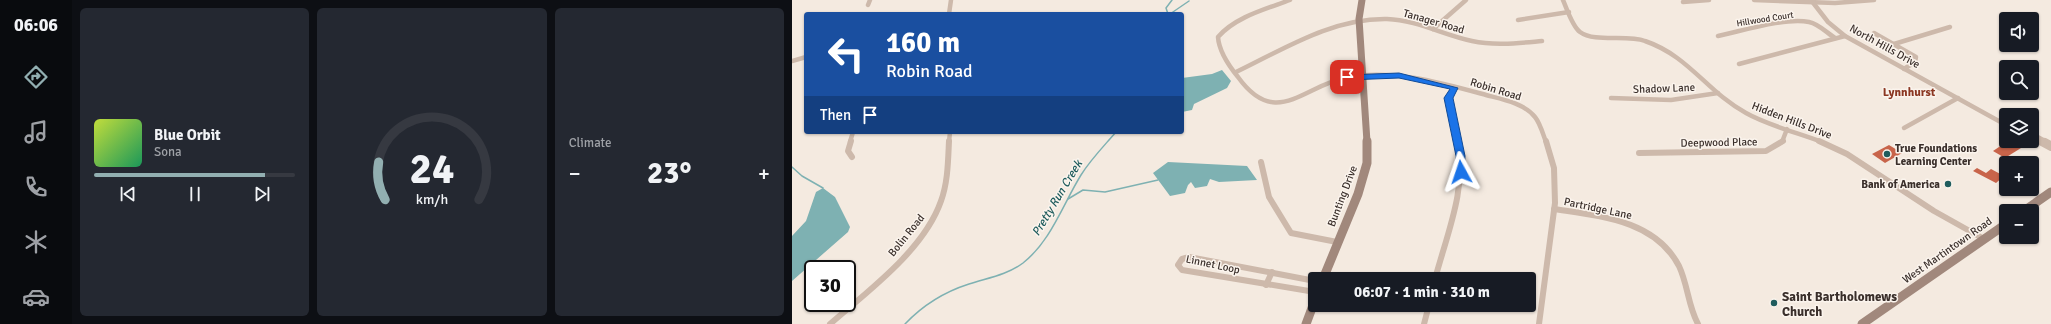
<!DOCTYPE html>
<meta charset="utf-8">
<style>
body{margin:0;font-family:Signika,sans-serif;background:#242831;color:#f1f3f6;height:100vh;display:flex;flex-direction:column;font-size:15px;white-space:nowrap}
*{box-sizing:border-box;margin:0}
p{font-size:13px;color:#9ea1a6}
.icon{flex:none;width:22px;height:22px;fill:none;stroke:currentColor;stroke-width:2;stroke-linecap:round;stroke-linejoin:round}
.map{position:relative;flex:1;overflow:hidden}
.details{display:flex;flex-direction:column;gap:8px;padding:8px;background:#0d0f14;width:720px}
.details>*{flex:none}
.guide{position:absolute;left:12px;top:12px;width:380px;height:122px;border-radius:4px;box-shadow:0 1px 3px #0004;background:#1a4fa0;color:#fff;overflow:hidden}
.buttons{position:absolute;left:1207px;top:12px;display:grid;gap:8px}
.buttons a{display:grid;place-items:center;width:40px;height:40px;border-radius:4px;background:#171b24;box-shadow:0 1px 3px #0004;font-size:20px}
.speed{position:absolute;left:12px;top:260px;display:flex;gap:8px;font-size:20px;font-weight:700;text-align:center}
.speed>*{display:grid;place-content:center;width:52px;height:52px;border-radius:50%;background:#171b24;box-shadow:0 1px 3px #0004;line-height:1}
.speed .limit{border:2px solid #111;border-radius:6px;background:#fff;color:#111}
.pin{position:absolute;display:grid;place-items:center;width:34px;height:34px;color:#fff;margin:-17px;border-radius:8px;box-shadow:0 2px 6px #0006}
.me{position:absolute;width:44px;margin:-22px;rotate:355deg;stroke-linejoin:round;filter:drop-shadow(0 0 3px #0008)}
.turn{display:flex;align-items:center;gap:14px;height:84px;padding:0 16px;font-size:18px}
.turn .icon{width:52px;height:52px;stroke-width:2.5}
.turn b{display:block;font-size:28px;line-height:34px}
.then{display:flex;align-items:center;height:38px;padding:0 16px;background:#0003;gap:8px;font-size:15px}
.big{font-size:30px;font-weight:700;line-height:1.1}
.details .tile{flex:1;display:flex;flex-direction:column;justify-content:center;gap:6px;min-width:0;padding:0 14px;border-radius:6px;background:#242831}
.details .dial{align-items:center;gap:0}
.dial svg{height:104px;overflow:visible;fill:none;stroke:#363941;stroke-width:7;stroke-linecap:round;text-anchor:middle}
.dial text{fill:#f1f3f6;stroke:none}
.song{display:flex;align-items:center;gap:12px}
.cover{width:48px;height:48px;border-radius:6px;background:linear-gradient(135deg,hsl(70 70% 55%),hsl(150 70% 35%))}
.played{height:4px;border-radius:2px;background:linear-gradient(90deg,#92afb1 85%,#363941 85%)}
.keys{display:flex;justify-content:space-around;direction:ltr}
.heat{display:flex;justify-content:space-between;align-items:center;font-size:22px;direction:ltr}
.details .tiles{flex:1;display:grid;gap:8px;grid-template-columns:repeat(3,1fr)}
.trip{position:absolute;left:516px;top:272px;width:228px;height:40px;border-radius:4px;background:#171b24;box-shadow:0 1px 3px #0004;font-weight:700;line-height:40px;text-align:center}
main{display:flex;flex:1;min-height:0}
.tab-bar{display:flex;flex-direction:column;width:72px;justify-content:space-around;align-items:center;background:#090b0e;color:#9ea1a6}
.tab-bar .icon{width:28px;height:28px}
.tab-bar .on{color:#92afb1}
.tab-bar b{font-size:18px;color:#f1f3f6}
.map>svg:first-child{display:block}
.water{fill:#7eb1b2}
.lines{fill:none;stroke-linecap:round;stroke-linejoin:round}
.stream{stroke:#7eb1b2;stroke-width:1.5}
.building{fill:#c8644a}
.street-far1{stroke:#cdb9ab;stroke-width:4.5}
.street{stroke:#cdb9ab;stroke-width:6}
.secondary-far1{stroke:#a1887c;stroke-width:7}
.secondary{stroke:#a1887c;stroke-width:9}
.route{fill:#1a73e8;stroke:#114b97}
.poi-dot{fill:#1f5c5d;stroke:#fbf4ed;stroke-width:1.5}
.labels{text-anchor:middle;stroke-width:3;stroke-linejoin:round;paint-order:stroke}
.far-street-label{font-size:9px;fill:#3a2f2b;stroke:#fbf4ed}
.street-label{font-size:11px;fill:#3a2f2b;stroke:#fbf4ed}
.poi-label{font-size:11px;font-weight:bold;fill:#3a2f2b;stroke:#fbf4ed;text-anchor:start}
.neighbourhood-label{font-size:12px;font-weight:bold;fill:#8b3722;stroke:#fbf4ed}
.water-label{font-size:12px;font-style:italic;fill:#1f5c5d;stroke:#fbf4ed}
.near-poi-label{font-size:13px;font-weight:bold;fill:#3a2f2b;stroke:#fbf4ed;text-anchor:start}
</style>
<main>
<nav class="tab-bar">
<b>06:06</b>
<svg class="icon on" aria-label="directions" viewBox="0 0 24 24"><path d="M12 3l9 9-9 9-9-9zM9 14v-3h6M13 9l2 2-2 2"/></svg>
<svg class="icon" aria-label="music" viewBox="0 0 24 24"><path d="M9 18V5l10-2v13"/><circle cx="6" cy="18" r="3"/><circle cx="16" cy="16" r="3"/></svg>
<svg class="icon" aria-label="phone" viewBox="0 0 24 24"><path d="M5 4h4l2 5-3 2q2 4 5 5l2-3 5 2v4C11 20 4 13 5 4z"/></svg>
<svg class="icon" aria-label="climate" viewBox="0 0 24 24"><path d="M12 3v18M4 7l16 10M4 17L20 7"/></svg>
<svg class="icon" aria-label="car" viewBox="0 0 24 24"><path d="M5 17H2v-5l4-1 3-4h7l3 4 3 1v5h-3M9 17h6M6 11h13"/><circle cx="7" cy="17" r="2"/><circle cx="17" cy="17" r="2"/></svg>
</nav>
<section class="details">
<div class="tiles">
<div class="tile">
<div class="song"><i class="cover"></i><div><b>Blue Orbit</b><p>Sona</p></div></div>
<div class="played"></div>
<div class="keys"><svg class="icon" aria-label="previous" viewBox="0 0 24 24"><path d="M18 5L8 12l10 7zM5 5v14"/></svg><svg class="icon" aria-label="pause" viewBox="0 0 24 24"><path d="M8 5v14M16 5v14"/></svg><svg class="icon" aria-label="next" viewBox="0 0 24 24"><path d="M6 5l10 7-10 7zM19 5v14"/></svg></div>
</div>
<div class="tile dial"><svg viewBox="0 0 100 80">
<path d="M14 69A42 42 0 1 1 86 69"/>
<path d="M14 69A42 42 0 0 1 9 40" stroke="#92afb1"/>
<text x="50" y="56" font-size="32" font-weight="700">24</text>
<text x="50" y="72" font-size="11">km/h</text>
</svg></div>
<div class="tile"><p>Climate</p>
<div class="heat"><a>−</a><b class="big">23°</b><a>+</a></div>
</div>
</div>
</section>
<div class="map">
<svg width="1259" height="324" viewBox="0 0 1259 324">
<rect width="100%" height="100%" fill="#f4eae0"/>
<g class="water">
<polygon points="430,70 439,81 435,88 402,104 400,110 390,112 390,78 420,74"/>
<polygon points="376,162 455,166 465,180 427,182 418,179 415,186 403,188 399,182 396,185 393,193 378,196 361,173"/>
<polygon points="31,188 43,197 58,227 56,232 0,281 0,236 14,221 24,192"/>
</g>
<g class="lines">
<g class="stream">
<polyline points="376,14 374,8 380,0"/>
<polyline points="378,14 397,1"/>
<polyline points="0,167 10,176 31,188"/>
<polyline points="276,199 291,190 313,192 366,180"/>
<path d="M113,324C131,305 152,292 177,284C195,278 215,275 231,263C259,241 271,204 289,175C299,159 312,146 324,132"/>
</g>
</g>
<g class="building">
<polygon points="1216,141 1229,148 1213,158 1201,151"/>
<polygon points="1097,145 1110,153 1093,163 1080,154"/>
<polygon points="1185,168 1194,173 1199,169 1212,176 1204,183 1181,171"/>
</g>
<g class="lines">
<g class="street-far1">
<path d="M498,0C474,9 443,17 426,37C427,52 437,66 446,77C484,130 512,85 556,77C602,69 650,83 694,95C709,99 732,103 743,117C748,123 751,134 754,142"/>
<path d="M771,0C775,9 780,26 788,32C803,43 835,34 853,41C897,56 915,92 954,113C975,125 1006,133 1030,142"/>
<polyline points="962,0 1043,3 1082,0"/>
<polyline points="1019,0 1036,22 1053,36 1214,125"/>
<polyline points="891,2 917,0"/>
<polyline points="76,5 78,0"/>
<polyline points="157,14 159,0"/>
<polyline points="726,20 777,12"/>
<polyline points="641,29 674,0"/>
<polyline points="1082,33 1124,57 1123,62 1112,69"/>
<path d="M926,36C950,31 994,17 1017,22C1027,24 1035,33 1043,38"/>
<polyline points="1102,44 1158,27"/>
<polyline points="0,61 14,57"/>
<polyline points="947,64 1053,36"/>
<path d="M444,72C492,49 540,18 595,19C625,20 651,35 680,41C703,46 727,43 750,41"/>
<polyline points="662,87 656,98 666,142"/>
<polyline points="819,98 879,100 926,93"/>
<polyline points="1112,128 1166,98"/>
<polyline points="1240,134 1255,142"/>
<polyline points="1240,138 1248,142"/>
<polyline points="58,142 61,132"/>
<polyline points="157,142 158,132"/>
<polyline points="990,142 995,129"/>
</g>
<g class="street">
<polyline points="59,141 56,151 60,157"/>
<polyline points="1027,141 1055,154 1142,211 1192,239"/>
<polyline points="1246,141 1259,148"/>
<polyline points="1253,141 1259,144"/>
<polyline points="847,153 974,151 991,141"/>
<polyline points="469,162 477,197 499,233 545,242"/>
<path d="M762,209C808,216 863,220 887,266C896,285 896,306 906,324"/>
<path d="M643,279C655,234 675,189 666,141"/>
<polyline points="523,281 397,257 390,259 386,265 390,270 523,292"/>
<polyline points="474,285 480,272"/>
<path d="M38,324C76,291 132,250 149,201C156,182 156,161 157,141"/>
<polyline points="632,324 637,305"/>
<polyline points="747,324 763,203 762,168 754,141"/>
</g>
<polyline class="secondary-far1" points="570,0 567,19 575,142"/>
<g class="secondary">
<polyline points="1232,211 1259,192"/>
<polyline points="531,279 566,194 575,163 575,141"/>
<polyline points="514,324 523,300"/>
<polyline points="1070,324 1214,224"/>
</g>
</g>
<polygon class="route" points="607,73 666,88 661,98 673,156 672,174 669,175 664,172 664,156 652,98 658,89 607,78 555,80 551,77 555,75"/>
<g class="poi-dot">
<circle cx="1095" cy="154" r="4"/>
<circle cx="1156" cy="184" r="4"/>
<circle cx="982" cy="303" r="4"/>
</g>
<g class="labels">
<g class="far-street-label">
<text transform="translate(973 19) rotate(-9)" y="3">Hillwood Court</text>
</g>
<g class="street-label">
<text transform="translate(642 21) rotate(16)" y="4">Tanager Road</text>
<text transform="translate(1093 46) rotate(29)" y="4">North Hills Drive</text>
<text transform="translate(872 88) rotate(-2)" y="4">Shadow Lane</text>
<text transform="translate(704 89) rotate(17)" y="4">Robin Road</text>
<text transform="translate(1000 120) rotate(21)" y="4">Hidden Hills Drive</text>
<text transform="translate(927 142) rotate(-1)" y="4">Deepwood Place</text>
<text transform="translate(550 196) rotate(-69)" y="4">Bunting Drive</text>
<text transform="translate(806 208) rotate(12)" y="4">Partridge Lane</text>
<text transform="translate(114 235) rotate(-51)" y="4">Bolin Road</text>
<text transform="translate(1155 250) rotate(-35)" y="4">West Martintown Road</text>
<text transform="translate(421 264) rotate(12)" y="4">Linnet Loop</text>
</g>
<g class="poi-label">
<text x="1103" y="152">True Foundations<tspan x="1103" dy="13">Learning Center</tspan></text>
<text x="1148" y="188" text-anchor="end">Bank of America</text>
</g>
<g class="neighbourhood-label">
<text x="1117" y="96">Lynnhurst</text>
</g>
<g class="water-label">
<text transform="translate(265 198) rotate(-59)" y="4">Pretty Run Creek</text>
</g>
<g class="near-poi-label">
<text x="990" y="301">Saint Bartholomews<tspan x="990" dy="15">Church</tspan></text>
</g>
</g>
</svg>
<div class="buttons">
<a><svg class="icon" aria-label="sound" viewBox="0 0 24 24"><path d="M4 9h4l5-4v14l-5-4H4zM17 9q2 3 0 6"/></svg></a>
<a><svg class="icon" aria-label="search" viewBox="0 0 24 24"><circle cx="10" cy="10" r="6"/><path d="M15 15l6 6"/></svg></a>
<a><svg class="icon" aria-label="layers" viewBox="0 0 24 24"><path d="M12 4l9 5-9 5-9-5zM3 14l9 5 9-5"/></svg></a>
<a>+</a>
<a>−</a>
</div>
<div class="speed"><div class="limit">30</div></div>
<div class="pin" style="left:555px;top:77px;background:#d93025"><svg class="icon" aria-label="arrive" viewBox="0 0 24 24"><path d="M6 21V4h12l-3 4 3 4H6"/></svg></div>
<svg class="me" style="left:669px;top:172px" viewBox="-20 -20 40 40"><path d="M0-17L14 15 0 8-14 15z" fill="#1a73e8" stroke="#fff" stroke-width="4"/></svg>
<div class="trip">06:07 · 1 min · 310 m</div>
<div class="guide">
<div class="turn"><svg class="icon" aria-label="left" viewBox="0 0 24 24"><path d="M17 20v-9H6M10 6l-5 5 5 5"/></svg><div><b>160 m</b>Robin Road</div></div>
<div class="then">Then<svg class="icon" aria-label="arrive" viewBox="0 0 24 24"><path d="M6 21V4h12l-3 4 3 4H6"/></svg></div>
</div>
</div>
</main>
